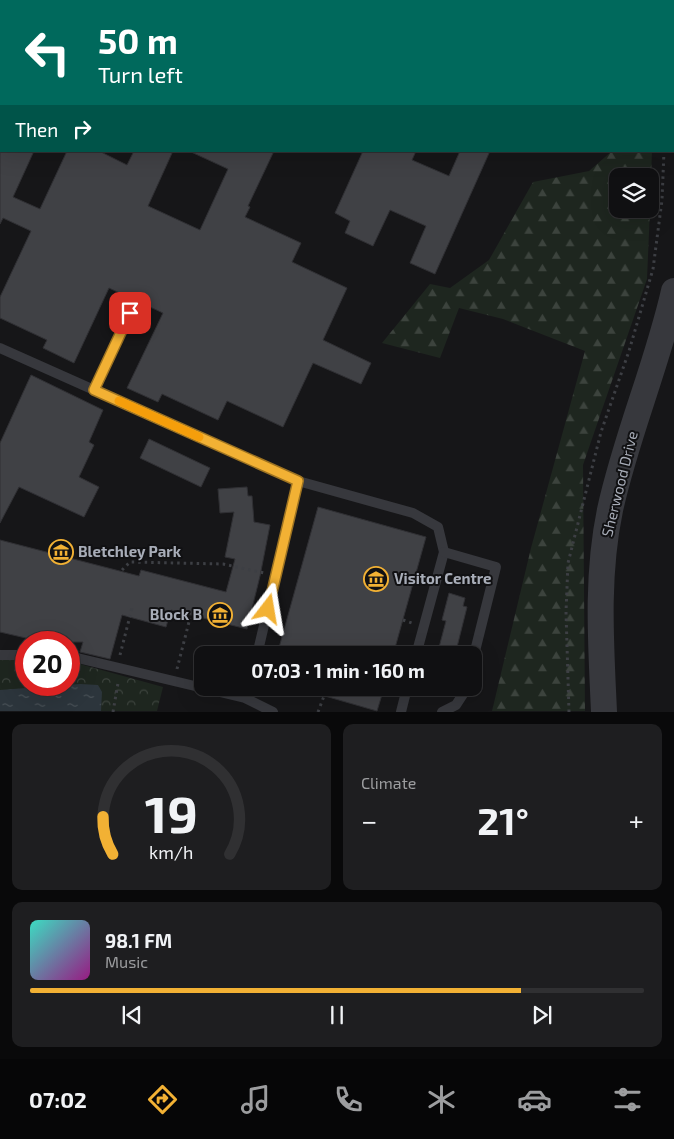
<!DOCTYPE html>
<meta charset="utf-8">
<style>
body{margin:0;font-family:"Exo 2",sans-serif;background:#1e1e20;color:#f1f3f6;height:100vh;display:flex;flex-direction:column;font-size:19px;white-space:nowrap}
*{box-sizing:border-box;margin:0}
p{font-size:16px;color:#9c9d9f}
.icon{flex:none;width:28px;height:28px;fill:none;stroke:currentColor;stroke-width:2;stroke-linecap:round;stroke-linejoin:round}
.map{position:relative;height:712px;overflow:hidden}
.drawer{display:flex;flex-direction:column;gap:12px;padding:12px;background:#09090a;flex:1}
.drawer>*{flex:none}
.top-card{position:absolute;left:0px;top:0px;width:675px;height:152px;box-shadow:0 5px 20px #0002,0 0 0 1px #303032;background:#00695c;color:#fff;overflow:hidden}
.tools{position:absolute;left:609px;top:168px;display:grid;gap:10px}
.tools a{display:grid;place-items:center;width:50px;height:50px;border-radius:10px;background:#101012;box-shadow:0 5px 20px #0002,0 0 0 1px #303032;font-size:25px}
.speed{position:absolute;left:15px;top:631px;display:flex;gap:10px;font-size:25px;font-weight:700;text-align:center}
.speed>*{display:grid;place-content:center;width:65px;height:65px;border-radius:50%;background:#101012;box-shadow:0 5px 20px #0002,0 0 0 1px #303032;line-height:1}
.speed .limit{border:8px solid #d22;background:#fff;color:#111}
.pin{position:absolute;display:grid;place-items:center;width:42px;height:42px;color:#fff;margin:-21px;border-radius:10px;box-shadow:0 2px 8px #0006}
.me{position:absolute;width:55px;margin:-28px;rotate:14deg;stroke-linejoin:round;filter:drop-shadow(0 0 4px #0008)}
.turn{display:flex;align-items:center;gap:18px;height:105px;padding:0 15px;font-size:22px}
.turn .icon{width:65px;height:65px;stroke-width:2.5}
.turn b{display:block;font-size:35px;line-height:42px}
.then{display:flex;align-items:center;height:48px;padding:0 15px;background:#0003;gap:10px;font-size:19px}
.big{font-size:38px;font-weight:700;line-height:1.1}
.drawer .tile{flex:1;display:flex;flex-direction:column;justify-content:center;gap:8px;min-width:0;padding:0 18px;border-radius:10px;background:#1e1e20}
.drawer .dial{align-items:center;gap:0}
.dial svg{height:130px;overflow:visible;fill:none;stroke:#303032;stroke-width:7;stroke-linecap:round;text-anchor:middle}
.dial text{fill:#f1f3f6;stroke:none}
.song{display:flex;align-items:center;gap:15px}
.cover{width:60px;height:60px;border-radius:8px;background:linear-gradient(135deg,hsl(170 70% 55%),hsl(310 70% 35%))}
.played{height:5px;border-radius:2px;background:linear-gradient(90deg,#f2b134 80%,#303032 80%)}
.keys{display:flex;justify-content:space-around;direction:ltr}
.heat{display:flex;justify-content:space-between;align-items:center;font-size:28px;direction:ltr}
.drawer .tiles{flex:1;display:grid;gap:12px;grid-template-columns:1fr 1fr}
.tile:last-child{grid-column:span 2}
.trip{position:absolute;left:194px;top:646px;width:288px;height:50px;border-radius:10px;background:#101012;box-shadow:0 5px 20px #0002,0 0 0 1px #303032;font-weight:700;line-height:50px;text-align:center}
.menu{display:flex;height:80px;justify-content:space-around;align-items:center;background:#060607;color:#9c9d9f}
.menu .icon{width:35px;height:35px}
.menu .selected{color:#f2b134}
.menu b{font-size:22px;color:#f1f3f6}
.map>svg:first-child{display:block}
.forest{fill:url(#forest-firs)}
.park{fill:url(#park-crowns)}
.water{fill:url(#water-ripples)}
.building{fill:#404145;stroke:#303034}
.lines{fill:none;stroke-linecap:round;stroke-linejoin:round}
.path{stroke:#3d3f44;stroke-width:3;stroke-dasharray:2.5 4;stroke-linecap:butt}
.service{stroke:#37383d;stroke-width:10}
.minor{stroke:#37383d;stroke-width:21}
.tertiary{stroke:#37383d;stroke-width:26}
.route-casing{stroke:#9d7322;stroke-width:12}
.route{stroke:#f2b134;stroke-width:9}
.slow{stroke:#f59e0b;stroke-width:9}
.labels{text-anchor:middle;stroke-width:4;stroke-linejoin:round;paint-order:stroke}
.street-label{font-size:15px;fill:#a8adb8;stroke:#111113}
.poi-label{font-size:15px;font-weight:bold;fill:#a8adb8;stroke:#111113;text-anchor:start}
</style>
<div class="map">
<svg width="674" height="712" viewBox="0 0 674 712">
<defs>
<pattern id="forest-firs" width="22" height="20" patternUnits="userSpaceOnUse" patternTransform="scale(1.25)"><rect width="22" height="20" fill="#1e261f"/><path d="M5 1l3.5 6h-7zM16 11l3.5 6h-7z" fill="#3c433d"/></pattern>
<pattern id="park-crowns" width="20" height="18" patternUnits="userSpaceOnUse" patternTransform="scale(1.25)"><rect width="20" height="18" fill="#1e261f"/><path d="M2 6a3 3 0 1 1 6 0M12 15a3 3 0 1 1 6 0" fill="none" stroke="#3c433d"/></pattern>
<pattern id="water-ripples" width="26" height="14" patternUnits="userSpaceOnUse" patternTransform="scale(1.25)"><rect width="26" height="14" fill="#2c353c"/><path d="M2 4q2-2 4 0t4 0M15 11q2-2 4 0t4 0" fill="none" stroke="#485056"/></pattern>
</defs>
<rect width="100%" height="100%" fill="#161618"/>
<polygon class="forest" points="612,151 652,151 650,205 650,176 618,176 618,209 650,209 647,279 583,465 585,711 492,711 531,548 585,351 503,319 459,308 440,358 382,343 430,284 450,288 489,260 533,182 589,171"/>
<polygon class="park" points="0,659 26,660 26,685 69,685 69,661 163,687 157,711 0,711"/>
<polygon class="water" points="80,684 98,685 102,692 101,711 0,711 0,690"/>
<g class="building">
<polygon points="0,151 34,151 13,197 40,209 67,151 99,151 127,165 134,151 173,151 148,206 200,230 228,169 189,151 274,151 248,206 250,207 245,217 301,243 292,262 347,288 323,340 371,363 361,384 313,363 283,427 227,401 218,420 162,394 158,402 127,388 163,313 109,288 74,363 43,348 47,340 0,318 0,297 31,231 3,218 0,224"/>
<polygon points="363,151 416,151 412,160 449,176 460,151 490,151 435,274 410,263 426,226 390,210 373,246 345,233 350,221 335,213"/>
<polygon points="31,375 103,410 89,442 94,445 79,477 99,487 84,517 19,487 0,523 0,443"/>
<polygon points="149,439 210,468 201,487 140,458"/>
<polygon points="247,487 248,496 252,496 254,522 270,525 260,576 247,629 171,610 166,627 122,615 110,659 80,652 83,642 43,642 0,632 0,540 139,576 141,570 226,592 235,559 225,557 234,512 220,513 218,489"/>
<polygon points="318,507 426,537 393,655 277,655"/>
<polygon points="449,593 465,598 463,606 467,607 455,655 437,655 446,621 442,620"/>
<polygon points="312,688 384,688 377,711 311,692"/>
</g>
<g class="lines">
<g class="path">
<polyline points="657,1 657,0"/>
<polyline points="122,570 130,562 223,564 264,573"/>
<polyline points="403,620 412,623"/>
<polyline points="120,655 132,608"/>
<polyline points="177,669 190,618"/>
<polyline points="113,712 118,683"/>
<polyline points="318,712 324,696"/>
<polyline points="569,712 566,612 568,563 601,432 629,351 653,269 662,200 664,151"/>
</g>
<g class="service">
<polyline points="315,0 317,1"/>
<polyline points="418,0 418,1"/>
<polyline points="9,1 9,0"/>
<polyline points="0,22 1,19"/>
<polyline points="0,348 298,481 413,513 438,527 444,552 416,655"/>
<polyline points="94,390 130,313"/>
<polyline points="444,552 496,567 472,663"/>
<polyline points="0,655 26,655"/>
<polyline points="257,655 298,481"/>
<polyline points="69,656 245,698 273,712"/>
<polyline points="401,712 407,688"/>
<polyline points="442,712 456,705 467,688"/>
</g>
<polyline class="minor" points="494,0 494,1"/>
<path class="tertiary" d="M604,712C601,644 596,577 610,510C626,436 657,366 674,291"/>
</g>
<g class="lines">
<defs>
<polyline id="route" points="130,313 94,390 298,481 268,609"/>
</defs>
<use href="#route" class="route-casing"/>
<use href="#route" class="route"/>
<polyline class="slow" points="119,401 199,437"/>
</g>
<defs>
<symbol id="museum-ring" viewBox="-11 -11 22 22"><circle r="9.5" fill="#111113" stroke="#f2b134" stroke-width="1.5"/><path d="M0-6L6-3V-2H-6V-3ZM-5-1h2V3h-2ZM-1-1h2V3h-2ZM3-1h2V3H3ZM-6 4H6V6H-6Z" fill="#f2b134"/></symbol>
</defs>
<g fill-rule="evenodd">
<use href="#museum-ring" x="47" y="538" width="28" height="28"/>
<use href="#museum-ring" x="362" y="565" width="28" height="28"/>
<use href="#museum-ring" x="206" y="601" width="28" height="28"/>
</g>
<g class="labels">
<g class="street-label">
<text transform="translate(620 484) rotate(-76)" y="5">Sherwood Drive</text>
</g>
<g class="poi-label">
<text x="78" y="557">Bletchley Park</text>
<text x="394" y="584">Visitor Centre</text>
<text x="202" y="620" text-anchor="end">Block B</text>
</g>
</g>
</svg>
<div class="tools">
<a><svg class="icon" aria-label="layers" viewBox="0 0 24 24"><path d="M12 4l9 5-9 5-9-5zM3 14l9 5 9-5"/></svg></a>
</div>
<div class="speed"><div class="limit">20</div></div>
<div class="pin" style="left:130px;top:313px;background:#d93025"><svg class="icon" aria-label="arrive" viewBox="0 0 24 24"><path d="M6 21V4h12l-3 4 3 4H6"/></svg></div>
<svg class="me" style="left:268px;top:609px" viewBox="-20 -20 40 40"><path d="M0-17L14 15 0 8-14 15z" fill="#f2b134" stroke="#fff" stroke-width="4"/></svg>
<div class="trip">07:03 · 1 min · 160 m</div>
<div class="top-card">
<div class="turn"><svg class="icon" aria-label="left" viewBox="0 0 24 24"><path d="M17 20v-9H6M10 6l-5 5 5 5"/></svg><div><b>50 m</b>Turn left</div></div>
<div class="then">Then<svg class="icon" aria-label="right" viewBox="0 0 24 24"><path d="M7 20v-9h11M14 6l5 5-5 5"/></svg></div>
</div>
</div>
<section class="drawer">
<div class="tiles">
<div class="tile dial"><svg viewBox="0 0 100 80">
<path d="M14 69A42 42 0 1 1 86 69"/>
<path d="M14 69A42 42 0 0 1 8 46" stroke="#f2b134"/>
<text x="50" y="56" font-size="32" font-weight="700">19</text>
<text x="50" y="72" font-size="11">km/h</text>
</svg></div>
<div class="tile"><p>Climate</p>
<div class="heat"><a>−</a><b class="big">21°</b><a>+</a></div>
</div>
<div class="tile">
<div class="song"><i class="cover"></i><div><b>98.1 FM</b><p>Music</p></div></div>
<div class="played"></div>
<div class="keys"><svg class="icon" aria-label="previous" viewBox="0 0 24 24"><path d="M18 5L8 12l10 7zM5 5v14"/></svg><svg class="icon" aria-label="pause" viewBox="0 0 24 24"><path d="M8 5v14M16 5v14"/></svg><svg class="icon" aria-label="next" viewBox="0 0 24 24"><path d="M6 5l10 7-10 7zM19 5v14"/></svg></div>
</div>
</div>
</section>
<nav class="menu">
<b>07:02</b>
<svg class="icon selected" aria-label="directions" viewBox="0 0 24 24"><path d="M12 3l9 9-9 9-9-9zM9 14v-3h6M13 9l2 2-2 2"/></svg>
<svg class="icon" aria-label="music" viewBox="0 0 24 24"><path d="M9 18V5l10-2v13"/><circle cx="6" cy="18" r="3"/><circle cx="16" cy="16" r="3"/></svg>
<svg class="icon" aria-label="phone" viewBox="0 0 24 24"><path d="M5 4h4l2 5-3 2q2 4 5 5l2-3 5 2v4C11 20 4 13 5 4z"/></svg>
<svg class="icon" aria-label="climate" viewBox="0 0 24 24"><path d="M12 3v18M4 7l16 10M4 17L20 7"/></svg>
<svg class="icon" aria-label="car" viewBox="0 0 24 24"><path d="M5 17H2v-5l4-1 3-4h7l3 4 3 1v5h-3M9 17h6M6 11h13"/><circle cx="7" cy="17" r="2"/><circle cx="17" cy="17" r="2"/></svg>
<svg class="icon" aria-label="filters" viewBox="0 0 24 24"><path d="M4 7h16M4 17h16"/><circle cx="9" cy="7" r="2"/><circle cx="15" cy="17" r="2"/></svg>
</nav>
